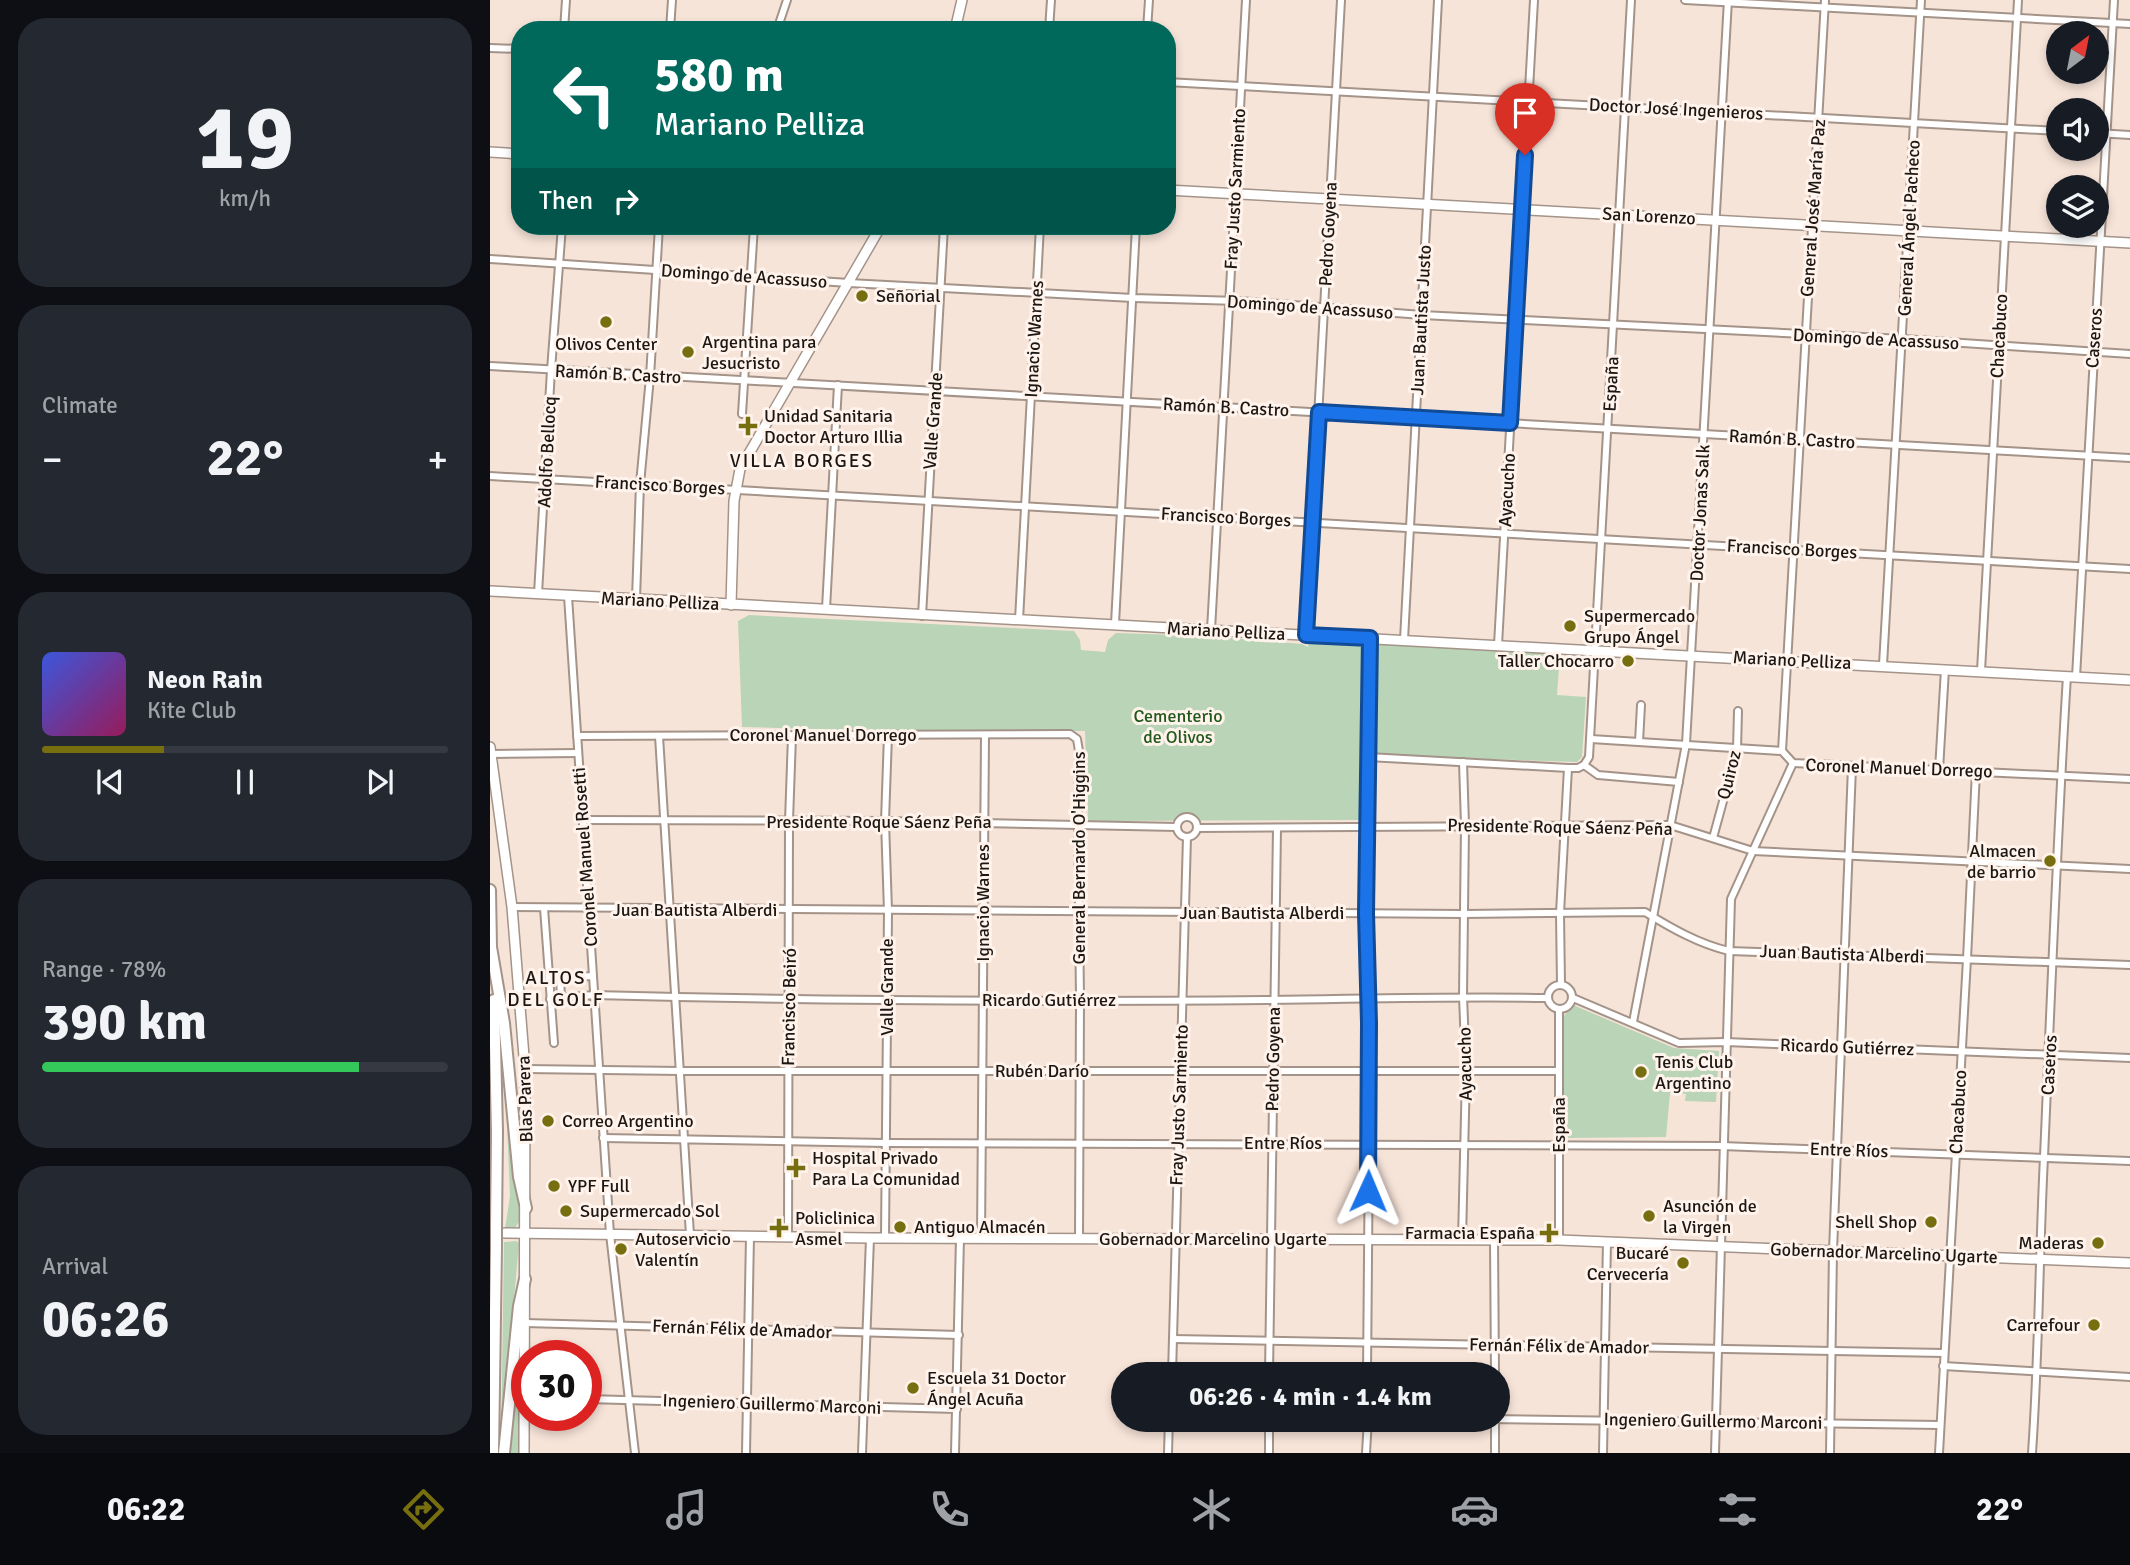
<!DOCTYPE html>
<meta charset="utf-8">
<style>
body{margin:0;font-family:Signika,sans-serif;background:#242831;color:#f1f3f6;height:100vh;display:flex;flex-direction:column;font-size:26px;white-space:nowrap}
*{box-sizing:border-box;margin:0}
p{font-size:23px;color:#9ea1a6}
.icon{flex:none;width:38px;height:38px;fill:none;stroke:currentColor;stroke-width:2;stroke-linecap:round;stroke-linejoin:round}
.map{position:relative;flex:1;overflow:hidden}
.drawer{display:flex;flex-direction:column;gap:18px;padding:18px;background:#0d0f14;width:490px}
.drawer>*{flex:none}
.hud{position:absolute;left:21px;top:21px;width:665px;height:214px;border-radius:28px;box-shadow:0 4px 10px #0003;background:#00695c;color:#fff;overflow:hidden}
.needle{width:46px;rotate:32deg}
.tools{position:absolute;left:1556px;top:21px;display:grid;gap:14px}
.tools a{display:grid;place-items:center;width:63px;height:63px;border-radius:50%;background:#171b24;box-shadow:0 4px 10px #0003;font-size:35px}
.speed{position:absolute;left:21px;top:1340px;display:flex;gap:14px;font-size:35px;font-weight:700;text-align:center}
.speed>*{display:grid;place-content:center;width:91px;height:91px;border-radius:50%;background:#171b24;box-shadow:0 4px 10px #0003;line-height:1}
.speed .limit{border:10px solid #d22;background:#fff;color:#111}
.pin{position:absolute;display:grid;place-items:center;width:60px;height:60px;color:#fff;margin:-72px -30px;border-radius:50% 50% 50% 0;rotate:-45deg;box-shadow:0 0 7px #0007}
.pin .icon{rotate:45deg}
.me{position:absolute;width:77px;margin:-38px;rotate:1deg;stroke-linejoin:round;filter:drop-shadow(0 0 5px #0008)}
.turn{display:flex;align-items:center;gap:24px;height:147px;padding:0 28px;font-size:32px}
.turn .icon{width:91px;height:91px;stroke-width:2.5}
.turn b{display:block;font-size:49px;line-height:60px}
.then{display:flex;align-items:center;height:66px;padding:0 28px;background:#0003;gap:14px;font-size:26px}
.big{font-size:52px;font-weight:800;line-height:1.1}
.drawer .card{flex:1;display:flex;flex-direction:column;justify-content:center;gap:10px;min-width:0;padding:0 24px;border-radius:28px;background:#242831}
.drawer .dial{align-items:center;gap:0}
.dial b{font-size:91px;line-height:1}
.song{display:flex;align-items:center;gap:21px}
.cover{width:84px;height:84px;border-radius:10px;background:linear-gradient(135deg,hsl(230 70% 55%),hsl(330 70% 35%))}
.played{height:7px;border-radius:4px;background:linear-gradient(90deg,#776f0f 30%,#363941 30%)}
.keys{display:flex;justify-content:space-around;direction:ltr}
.heat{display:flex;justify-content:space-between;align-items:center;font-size:38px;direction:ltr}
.charge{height:10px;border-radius:5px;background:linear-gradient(90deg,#34c759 78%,#363941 0)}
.trip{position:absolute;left:621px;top:1362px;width:399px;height:70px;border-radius:35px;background:#171b24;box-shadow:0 4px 10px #0003;font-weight:800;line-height:70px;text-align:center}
.tab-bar{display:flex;height:112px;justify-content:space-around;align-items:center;background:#090b0e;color:#9ea1a6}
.tab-bar .icon{width:49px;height:49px}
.tab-bar .current{color:#776f0f}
.tab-bar b{font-size:32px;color:#f1f3f6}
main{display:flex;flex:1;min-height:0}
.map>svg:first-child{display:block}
.green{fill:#b9d4b6}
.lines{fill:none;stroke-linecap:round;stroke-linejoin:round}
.street-casing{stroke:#a49388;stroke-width:10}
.secondary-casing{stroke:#a49388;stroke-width:12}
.highway-casing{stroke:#a49388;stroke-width:14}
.street{stroke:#fff;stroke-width:6}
.secondary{stroke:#fff;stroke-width:9}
.highway{stroke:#fff;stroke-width:10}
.highway-bridge-casing{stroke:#a49388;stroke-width:14;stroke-linecap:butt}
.highway-bridge{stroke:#fff;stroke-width:10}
.route-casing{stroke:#114b97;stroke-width:18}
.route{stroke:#1a73e8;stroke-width:12}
.poi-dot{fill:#776f0f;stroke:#fff3ec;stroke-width:2.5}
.labels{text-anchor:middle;stroke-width:6;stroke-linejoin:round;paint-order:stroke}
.street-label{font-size:18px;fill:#1d1713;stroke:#fff3ec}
.poi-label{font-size:18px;fill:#1d1713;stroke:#fff3ec;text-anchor:start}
.park-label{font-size:18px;fill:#21581b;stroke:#fff3ec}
.neighbourhood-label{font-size:19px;letter-spacing:2px;fill:#1d1713;stroke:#fff3ec}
</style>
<main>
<section class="drawer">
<div class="card dial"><b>19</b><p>km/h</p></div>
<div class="card"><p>Climate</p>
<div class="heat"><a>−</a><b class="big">22°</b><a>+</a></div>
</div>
<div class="card">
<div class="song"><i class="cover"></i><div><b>Neon Rain</b><p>Kite Club</p></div></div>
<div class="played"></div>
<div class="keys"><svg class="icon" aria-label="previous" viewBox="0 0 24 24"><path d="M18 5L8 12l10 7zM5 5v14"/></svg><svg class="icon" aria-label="pause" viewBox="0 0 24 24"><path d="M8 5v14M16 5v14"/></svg><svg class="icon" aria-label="next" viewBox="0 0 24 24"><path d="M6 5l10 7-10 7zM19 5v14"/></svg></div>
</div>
<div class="card"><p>Range · 78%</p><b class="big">390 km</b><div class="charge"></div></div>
<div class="card"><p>Arrival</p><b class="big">06:26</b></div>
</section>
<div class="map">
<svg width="1640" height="1453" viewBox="0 0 1640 1453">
<rect width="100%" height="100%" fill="#f7e4d9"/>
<g class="green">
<polygon points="259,615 584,631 590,640 591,650 615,652 618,640 626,633 720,636 812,644 818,647 819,639 875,640 872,820 598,821 595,731 398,731 252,727 248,621"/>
<polygon points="891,642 1070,654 1067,695 1096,697 1092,757 1087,762 883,755 885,647"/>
<polygon points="1083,1005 1184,1048 1229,1051 1226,1102 1195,1101 1196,1094 1180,1093 1176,1137 1074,1138 1074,1016"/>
<polygon points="14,1057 30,1220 25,1228 15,1229 20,1196"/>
<polygon points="26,1241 29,1243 11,1445 14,1242"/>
<polygon points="30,1350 30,1453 18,1453"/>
</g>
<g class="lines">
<defs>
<g id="street">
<polyline points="1195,0 1640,24"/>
<polyline points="74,30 76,0"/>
<polyline points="180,30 182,0"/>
<polyline points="287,30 297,0"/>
<polyline points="559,30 561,0"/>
<polyline points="657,30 659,0"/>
<polyline points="0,48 30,49"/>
<polyline points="677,82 1568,131"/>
<polyline points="1606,133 1640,135"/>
<polyline points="0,259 359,283 643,298 749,301 932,315 1413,339 1640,354"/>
<polyline points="0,366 1640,458"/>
<polyline points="252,414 264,226"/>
<polyline points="0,476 1640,569"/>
<polyline points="48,594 61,370 72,226"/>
<polyline points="78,596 120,1234 145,1453"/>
<polyline points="146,599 150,484 160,377 169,226"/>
<polyline points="336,609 348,385"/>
<polyline points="432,616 454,226"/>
<polyline points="529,620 550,226"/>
<polyline points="625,624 646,226"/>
<polyline points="721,630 756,0"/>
<polyline points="816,635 851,0"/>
<polyline points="914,640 948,0"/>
<polyline points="1008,645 1044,0"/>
<polyline points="1393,665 1431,0"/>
<polyline points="1491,671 1528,0"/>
<polyline points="1586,677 1624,0"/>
<polyline points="87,736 580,734 587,739 589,751 588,824 590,1000 589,1238"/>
<polyline points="169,736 200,1235"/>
<polyline points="1101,739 1292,751 1303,763 1640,779"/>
<polyline points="1149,742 1151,705"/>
<polyline points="1292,751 1335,0"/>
<polyline points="1,754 88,753"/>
<polyline points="878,757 1078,768 1088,768 1094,765"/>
<polyline points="1094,765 1099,757 1141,0"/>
<polyline points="1094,765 1108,775 1189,782"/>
<polyline points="1449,770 1455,669"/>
<circle cx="697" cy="827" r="10"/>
<polyline points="92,820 395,821 687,827"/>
<polyline points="707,828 1180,825 1263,851 1640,869"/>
<polyline points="1223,838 1247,750 1248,711"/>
<path d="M22,907L974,914L1155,912C1181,928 1209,944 1239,951L1640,965"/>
<polyline points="54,908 64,1043"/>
<polyline points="70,978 71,997"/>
<polyline points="59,979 102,976"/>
<circle cx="1070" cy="997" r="12"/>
<polyline points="1071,985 1070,913 1078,768"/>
<polyline points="1083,998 1189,1043 1236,1042 1640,1058"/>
<path d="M60,999L104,995C328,1001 552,1002 777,1000C870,999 964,996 1058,998"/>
<polyline points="1143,1022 1196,744 1238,0"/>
<polyline points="35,1069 190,1071 1069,1071"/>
<polyline points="113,1138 396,1143 1232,1146 1640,1161"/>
<polyline points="298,1237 299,821 302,736"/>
<polyline points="395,1238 398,911 395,821 398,735"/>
<polyline points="491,1238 495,735"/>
<polyline points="972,1240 976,1072 973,996 975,825 973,762"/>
<polyline points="1004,1240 1005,1374"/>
<polyline points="1069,1240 1069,1010"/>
<polyline points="35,1323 469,1335"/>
<polyline points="683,1339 1454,1353"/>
<polyline points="1453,1366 1640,1377"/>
<polyline points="682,1374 697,837"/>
<polyline points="779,1374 787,828"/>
<polyline points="877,1374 879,1143 876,913 880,638"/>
<polyline points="96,1399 467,1409"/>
<polyline points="996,1419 1450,1425"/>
<polyline points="1005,1419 1005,1453"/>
<polyline points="256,1453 260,1236"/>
<polyline points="372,1453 380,1238"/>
<polyline points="465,1453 470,1238"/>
<polyline points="678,1453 679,1419"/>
<polyline points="779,1453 779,1419"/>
<polyline points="876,1453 878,1419"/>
<polyline points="1113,1453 1117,1241"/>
<polyline points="1225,1453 1241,899 1303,763"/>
<polyline points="1340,1453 1343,1251 1362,767"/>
<polyline points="1449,1453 1477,959 1486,771"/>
<path d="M1542,1453C1549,1354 1549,1256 1554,1157C1561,997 1567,837 1577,676"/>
</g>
<g id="secondary">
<polyline points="465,30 472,0"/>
<polyline points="0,152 30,154"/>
<polyline points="677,190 1640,243"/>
<polyline points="0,591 1640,680"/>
<polyline points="241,605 244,501 250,469 391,226"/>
<polyline points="0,747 22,907 35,1069 34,1453"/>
<polyline points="15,1233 380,1238 1069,1240 1640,1263"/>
</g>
<g id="highway">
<polyline points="0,890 1,947 14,1023 29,1177 36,1208"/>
<polyline points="4,1000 7,1132 6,1227"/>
<polyline points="3,1453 6,1246"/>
<polyline points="14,1453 29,1306 35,1279"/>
</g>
</defs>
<use href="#street" class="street-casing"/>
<use href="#secondary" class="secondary-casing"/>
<use href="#highway" class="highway-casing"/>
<use href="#street" class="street"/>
<use href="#secondary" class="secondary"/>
<use href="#highway" class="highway"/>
<defs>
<polyline id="highway-bridge" points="6,1246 6,1227"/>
</defs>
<use href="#highway-bridge" class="highway-bridge-casing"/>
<use href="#highway-bridge" class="highway-bridge"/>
</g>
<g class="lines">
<defs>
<polyline id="route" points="878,1191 879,1023 876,913 880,638 816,635 829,412 1020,423 1035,155"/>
</defs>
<use href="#route" class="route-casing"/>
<use href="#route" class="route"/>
</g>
<g class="poi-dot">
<circle cx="372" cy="296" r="7"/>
<circle cx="116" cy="322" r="7"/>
<circle cx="198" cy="352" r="7"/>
<path d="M254.5 415.5h7v7h7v7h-7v7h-7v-7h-7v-7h7z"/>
<circle cx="1080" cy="626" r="7"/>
<circle cx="1138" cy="661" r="7"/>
<circle cx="1560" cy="861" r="7"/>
<circle cx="1151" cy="1072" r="7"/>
<circle cx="58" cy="1121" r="7"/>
<path d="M302.5 1157.5h7v7h7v7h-7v7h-7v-7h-7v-7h7z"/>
<circle cx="64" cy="1186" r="7"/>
<circle cx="76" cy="1211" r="7"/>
<circle cx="1159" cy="1216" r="7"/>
<circle cx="1441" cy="1222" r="7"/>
<circle cx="410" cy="1227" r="7"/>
<path d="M285.5 1217.5h7v7h7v7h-7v7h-7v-7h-7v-7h7z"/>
<path d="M1055.5 1222.5h7v7h7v7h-7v7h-7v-7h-7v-7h7z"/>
<circle cx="1608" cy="1243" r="7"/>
<circle cx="131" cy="1249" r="7"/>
<circle cx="1193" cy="1263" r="7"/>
<circle cx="1604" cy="1325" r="7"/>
<circle cx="423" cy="1388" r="7"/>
</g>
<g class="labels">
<g class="street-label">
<text transform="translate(1186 109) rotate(3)" y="6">Doctor José Ingenieros</text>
<text transform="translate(745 189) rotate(-87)" y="6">Fray Justo Sarmiento</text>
<text transform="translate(1323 208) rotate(-86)" y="6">General José María Paz</text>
<text transform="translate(1159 216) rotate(3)" y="6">San Lorenzo</text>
<text transform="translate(1419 228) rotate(-87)" y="6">General Ángel Pacheco</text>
<text transform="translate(838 234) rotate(-87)" y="6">Pedro Goyena</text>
<text transform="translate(254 276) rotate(4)" y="6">Domingo de Acassuso</text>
<text transform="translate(820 307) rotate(4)" y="6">Domingo de Acassuso</text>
<text transform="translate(931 320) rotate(-87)" y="6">Juan Bautista Justo</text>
<text transform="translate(1509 336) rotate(-87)" y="6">Chacabuco</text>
<text transform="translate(1604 338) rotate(-86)" y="6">Caseros</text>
<text transform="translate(544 339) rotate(-87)" y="6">Ignacio Warnes</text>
<text transform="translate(1386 339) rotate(3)" y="6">Domingo de Acassuso</text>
<text transform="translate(128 374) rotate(3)" y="6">Ramón B. Castro</text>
<text transform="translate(1121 384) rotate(-87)" y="6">España</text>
<text transform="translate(736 407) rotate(3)" y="6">Ramón B. Castro</text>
<text transform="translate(443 421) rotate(-86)" y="6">Valle Grande</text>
<text transform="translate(1302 439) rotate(3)" y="6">Ramón B. Castro</text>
<text transform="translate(57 452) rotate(-87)" y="6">Adolfo Bellocq</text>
<text transform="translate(170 485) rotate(3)" y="6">Francisco Borges</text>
<text transform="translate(1017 490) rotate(-87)" y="6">Ayacucho</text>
<text transform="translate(1210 513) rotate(-87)" y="6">Doctor Jonas Salk</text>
<text transform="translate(736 517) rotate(3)" y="6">Francisco Borges</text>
<text transform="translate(1302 549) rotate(3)" y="6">Francisco Borges</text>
<text transform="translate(170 601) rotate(3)" y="6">Mariano Pelliza</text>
<text transform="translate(736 631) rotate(3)" y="6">Mariano Pelliza</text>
<text transform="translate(1302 660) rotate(3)" y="6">Mariano Pelliza</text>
<text x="333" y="741">Coronel Manuel Dorrego</text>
<text transform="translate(1409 768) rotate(2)" y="6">Coronel Manuel Dorrego</text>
<text transform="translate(1239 775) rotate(-76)" y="6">Quiroz</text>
<text x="389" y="828">Presidente Roque Sáenz Peña</text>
<text transform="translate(1070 827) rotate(1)" y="6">Presidente Roque Sáenz Peña</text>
<text transform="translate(95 857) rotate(-94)" y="6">Coronel Manuel Rosetti</text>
<text transform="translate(589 858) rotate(-90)" y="6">General Bernardo O'Higgins</text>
<text transform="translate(493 903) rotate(-90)" y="6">Ignacio Warnes</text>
<text x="205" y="916">Juan Bautista Alberdi</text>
<text x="772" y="919">Juan Bautista Alberdi</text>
<text transform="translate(1352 954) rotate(2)" y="6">Juan Bautista Alberdi</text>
<text transform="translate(397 987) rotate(-90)" y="6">Valle Grande</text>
<text x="559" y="1006">Ricardo Gutiérrez</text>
<text transform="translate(299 1007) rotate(-89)" y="6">Francisco Beiró</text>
<text transform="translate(1357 1047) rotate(2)" y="6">Ricardo Gutiérrez</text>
<text transform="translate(783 1059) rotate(-89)" y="6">Pedro Goyena</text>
<text transform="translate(975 1064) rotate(-91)" y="6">Ayacucho</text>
<text transform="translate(1559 1065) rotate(-87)" y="6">Caseros</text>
<text x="552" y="1077">Rubén Darío</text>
<text transform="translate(35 1099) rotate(-92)" y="6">Blas Parera</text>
<text transform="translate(689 1105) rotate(-88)" y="6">Fray Justo Sarmiento</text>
<text transform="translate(1468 1112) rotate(-87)" y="6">Chacabuco</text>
<text transform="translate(1069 1125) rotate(-90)" y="6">España</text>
<text x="793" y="1149">Entre Ríos</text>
<text transform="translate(1359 1150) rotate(2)" y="6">Entre Ríos</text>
<text x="723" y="1245">Gobernador Marcelino Ugarte</text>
<text transform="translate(1394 1253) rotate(2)" y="6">Gobernador Marcelino Ugarte</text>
<text transform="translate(252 1329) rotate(2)" y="6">Fernán Félix de Amador</text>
<text transform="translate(1069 1346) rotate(1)" y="6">Fernán Félix de Amador</text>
<text transform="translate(282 1404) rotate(2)" y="6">Ingeniero Guillermo Marconi</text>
<text transform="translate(1223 1421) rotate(1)" y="6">Ingeniero Guillermo Marconi</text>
</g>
<g class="poi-label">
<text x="386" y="302">Señorial</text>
<text x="212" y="348">Argentina para<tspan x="212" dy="21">Jesucristo</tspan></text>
<text x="116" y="350" text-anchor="middle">Olivos Center</text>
<text x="274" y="422">Unidad Sanitaria<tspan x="274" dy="21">Doctor Arturo Illia</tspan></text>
<text x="1094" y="622">Supermercado<tspan x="1094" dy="21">Grupo Ángel</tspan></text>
<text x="1124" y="667" text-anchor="end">Taller Chocarro</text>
<text x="1546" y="857" text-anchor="end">Almacen<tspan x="1546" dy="21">de barrio</tspan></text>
<text x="1165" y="1068">Tenis Club<tspan x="1165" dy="21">Argentino</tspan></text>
<text x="72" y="1127">Correo Argentino</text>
<text x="322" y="1164">Hospital Privado<tspan x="322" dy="21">Para La Comunidad</tspan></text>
<text x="78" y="1192">YPF Full</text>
<text x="1173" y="1212">Asunción de<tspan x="1173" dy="21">la Virgen</tspan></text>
<text x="90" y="1217">Supermercado Sol</text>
<text x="305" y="1224">Policlinica<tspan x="305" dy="21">Asmel</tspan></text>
<text x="1427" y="1228" text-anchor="end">Shell Shop</text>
<text x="424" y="1233">Antiguo Almacén</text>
<text x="1045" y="1239" text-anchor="end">Farmacia España</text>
<text x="145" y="1245">Autoservicio<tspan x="145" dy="21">Valentín</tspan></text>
<text x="1594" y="1249" text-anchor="end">Maderas</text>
<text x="1179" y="1259" text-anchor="end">Bucaré<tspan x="1179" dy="21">Cervecería</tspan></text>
<text x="1590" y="1331" text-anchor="end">Carrefour</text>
<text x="437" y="1384">Escuela 31 Doctor<tspan x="437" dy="21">Ángel Acuña</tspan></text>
</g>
<g class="park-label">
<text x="688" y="722">Cementerio<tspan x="688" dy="21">de Olivos</tspan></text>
</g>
<g class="neighbourhood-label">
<text x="312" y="467">VILLA BORGES</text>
<text x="66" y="984">ALTOS<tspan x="66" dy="22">DEL GOLF</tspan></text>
</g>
</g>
</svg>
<div class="tools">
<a><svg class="needle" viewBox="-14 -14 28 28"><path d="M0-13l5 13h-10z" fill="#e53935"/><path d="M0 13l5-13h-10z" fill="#9ea1a6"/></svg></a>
<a><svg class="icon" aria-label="sound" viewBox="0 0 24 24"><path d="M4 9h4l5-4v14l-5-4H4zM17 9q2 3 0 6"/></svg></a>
<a><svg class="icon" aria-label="layers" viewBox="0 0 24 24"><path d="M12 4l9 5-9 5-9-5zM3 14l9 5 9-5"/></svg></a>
</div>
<div class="speed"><div class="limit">30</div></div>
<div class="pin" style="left:1035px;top:155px;background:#d93025"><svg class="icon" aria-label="arrive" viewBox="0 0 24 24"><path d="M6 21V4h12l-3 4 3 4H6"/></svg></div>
<svg class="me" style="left:878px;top:1191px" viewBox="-20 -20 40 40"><path d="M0-17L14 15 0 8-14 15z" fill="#1a73e8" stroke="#fff" stroke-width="4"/></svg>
<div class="trip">06:26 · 4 min · 1.4 km</div>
<div class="hud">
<div class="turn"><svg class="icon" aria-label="left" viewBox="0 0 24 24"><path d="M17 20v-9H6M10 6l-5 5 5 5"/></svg><div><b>580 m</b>Mariano Pelliza</div></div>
<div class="then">Then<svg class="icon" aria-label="right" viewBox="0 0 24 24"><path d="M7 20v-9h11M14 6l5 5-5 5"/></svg></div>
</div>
</div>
</main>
<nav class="tab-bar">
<b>06:22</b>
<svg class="icon current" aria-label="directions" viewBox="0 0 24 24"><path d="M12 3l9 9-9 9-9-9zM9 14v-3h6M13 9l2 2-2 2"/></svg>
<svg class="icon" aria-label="music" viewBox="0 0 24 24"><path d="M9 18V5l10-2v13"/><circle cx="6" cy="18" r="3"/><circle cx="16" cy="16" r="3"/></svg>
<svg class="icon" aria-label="phone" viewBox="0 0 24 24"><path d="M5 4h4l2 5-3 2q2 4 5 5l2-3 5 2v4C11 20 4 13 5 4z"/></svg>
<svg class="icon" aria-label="climate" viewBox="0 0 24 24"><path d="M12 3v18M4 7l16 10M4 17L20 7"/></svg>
<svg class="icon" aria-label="car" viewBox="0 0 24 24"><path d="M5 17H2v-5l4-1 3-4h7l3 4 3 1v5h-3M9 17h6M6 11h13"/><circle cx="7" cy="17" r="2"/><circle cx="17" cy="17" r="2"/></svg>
<svg class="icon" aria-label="filters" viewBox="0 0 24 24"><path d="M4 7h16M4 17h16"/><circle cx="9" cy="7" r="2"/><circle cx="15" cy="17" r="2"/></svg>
<b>22°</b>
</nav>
